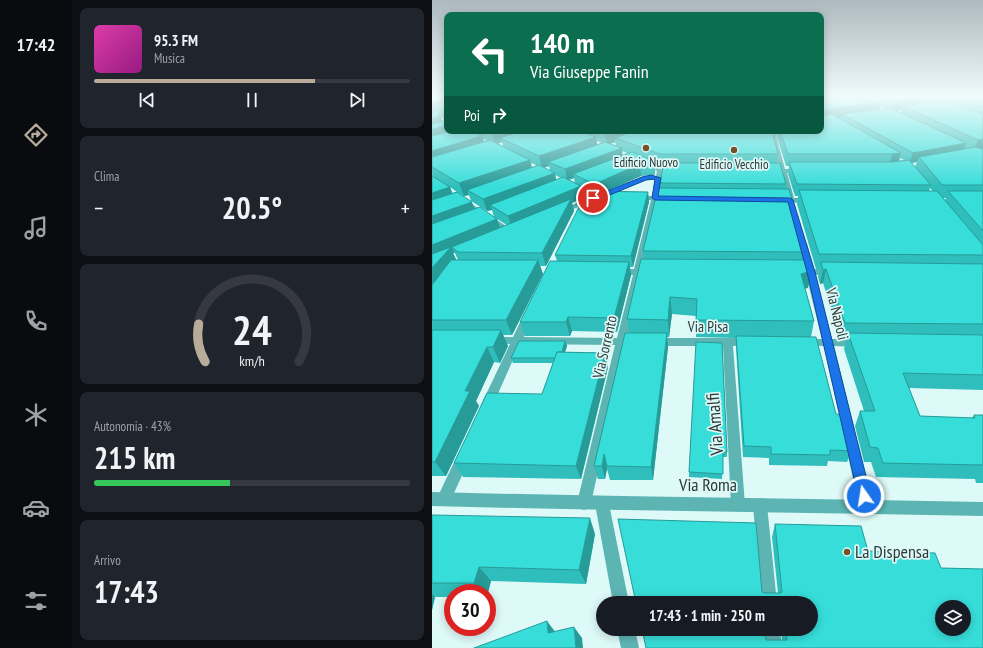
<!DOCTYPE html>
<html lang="it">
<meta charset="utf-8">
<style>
body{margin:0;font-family:"PT Sans Narrow",sans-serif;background:#20242c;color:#f1f3f6;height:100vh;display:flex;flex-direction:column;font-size:15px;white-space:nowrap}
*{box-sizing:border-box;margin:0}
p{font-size:13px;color:#9ea1a6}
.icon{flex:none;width:22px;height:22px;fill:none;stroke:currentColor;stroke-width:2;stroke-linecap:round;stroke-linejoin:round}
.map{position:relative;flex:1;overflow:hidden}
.sheet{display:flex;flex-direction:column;gap:8px;padding:8px;background:#0d0f14;width:360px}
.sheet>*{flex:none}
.guide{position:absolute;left:12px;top:12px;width:380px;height:122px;border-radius:8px;box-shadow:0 2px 10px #0003;background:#0b6e4f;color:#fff;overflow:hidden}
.buttons{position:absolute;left:503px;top:600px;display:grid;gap:8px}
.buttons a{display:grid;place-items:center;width:36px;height:36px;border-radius:50%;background:#171b24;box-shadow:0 2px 10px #0003;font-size:20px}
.speed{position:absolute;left:12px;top:584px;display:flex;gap:8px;font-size:20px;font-weight:700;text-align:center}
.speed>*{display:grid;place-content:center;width:52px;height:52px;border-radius:50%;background:#171b24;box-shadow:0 2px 10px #0003;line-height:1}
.speed .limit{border:6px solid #d22;background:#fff;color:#111}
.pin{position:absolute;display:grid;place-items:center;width:34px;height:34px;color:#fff;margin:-17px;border:2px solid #fff;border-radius:50%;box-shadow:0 1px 4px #0007}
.me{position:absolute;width:44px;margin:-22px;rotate:347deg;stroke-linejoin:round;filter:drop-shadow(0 0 3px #0008)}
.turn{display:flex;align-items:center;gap:14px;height:84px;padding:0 20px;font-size:18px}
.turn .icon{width:52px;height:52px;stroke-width:2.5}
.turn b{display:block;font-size:28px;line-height:34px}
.then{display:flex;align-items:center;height:38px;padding:0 20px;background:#0003;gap:8px;font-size:15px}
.big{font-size:30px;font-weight:600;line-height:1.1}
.sheet .card{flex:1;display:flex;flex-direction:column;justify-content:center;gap:6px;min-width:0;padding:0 14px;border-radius:8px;background:#20242c}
.sheet .dial{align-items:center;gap:0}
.dial svg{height:104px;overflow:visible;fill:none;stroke:#363941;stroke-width:7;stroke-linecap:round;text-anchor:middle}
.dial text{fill:#f1f3f6;stroke:none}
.song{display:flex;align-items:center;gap:12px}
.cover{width:48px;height:48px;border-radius:6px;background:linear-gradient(135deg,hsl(320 70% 55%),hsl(310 70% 35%))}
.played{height:4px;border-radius:2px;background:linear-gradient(90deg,#b8ab9a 70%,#363941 70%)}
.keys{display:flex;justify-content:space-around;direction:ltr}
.heat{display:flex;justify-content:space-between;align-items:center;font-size:22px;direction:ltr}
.charge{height:6px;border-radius:3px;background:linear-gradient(90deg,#34c759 43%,#363941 0)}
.trip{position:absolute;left:164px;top:596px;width:222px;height:40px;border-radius:20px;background:#171b24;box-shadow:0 2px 10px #0003;font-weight:600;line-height:40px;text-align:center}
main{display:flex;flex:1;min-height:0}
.tabs{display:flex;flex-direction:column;width:72px;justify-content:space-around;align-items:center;background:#090b0e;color:#9ea1a6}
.tabs .icon{width:28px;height:28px}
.tabs .selected{color:#b8ab9a}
.tabs b{font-size:18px;color:#f1f3f6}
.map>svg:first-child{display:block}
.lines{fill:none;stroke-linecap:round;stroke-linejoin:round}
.minor{fill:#5db5b3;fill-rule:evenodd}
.tertiary{fill:#5db5b3;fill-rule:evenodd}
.wall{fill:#2fbebb;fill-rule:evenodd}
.shaded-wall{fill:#269b98}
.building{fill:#37ddd9;stroke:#269b98;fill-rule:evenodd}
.route{fill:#1a73e8;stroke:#114b97}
.poi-dot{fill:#735329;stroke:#ddf9f8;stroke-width:1.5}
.labels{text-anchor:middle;stroke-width:3.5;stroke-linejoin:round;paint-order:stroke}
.far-poi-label{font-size:13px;fill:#2e3938;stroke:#ddf9f8}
.street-label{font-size:15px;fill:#2e3938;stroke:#ddf9f8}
.near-street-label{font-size:18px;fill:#2e3938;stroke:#ddf9f8}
.near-poi-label{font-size:18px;fill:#2e3938;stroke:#ddf9f8;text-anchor:start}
</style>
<main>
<nav class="tabs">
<b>17:42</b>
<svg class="icon selected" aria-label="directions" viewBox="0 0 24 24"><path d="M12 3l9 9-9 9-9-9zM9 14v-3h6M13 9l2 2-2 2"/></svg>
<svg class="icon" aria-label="music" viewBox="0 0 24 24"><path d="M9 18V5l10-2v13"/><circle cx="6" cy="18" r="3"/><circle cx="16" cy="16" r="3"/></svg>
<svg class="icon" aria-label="phone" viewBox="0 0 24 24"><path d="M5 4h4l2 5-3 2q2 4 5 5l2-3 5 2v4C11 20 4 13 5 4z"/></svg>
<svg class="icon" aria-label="climate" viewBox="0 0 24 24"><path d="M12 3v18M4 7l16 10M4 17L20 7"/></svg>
<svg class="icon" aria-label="car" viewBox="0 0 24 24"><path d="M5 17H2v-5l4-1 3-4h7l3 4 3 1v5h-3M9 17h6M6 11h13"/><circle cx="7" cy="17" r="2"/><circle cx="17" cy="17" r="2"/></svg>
<svg class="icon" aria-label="filters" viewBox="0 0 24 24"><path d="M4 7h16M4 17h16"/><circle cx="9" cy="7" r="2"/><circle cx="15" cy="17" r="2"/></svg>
</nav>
<section class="sheet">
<div class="card">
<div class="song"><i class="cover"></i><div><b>95.3 FM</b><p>Musica</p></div></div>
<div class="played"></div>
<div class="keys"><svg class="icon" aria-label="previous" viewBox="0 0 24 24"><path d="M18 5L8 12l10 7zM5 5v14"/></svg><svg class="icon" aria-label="pause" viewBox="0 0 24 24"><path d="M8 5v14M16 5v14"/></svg><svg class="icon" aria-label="next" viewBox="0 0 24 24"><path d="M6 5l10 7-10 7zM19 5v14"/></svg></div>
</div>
<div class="card"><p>Clima</p>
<div class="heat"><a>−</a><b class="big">20.5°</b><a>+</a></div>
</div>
<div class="card dial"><svg viewBox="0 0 100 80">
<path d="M14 69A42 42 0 1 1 86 69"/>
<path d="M14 69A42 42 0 0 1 9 40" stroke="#b8ab9a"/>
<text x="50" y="56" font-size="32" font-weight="700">24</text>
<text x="50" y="72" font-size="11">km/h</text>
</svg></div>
<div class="card"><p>Autonomia · 43%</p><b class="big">215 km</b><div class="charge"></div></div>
<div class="card"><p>Arrivo</p><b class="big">17:43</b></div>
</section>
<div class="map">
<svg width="551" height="648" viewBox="0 0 551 648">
<rect width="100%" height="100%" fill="#ddf9f8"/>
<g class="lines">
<g class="minor">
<path d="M337,131H343L353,169H368L371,171L368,173H355L362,198H379L381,199V201C373,203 349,204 344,200L347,198H355L348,173H336L333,171L336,169H347Z"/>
<polygon points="210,163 229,168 244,169 244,171 231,172 227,196 237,196 240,198 237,200 226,200 211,269 218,269 222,272 218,275 210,275 196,338 208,339 209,342 208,345 194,346 159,503 157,508 152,510 147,508 145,503 183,345 88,344 61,405 59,408 55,410 51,408 49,405 78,344 56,343 55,340 56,337 81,337 91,316 96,313 101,316 92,337 185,338 201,275 186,275 182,272 186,269 202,269 219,200 203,200 200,198 203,196 220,196 223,180 213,180 170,198 165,197 210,177 224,176 225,171 210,165"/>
<polygon points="161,196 164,198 163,199 133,213 127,213 126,211"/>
<polygon points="32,199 82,231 82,235 76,235 30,202 29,201"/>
<polygon points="368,242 374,242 375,244 382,269 400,269 404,272 400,275 383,275 400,339 426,339 430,340 431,343 430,346 426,347 402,346 441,506 439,511 434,513 429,511 427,506 392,346 368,345 367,342 368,339 390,339 374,275 366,275 362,272 366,269 373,269 367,244"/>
<polygon points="222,338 316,338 320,339 321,342 320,345 301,346 313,505 311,510 306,512 301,510 299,505 291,346 222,346 218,345 217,342 218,339"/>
<polygon points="31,452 36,454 38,458 17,504 12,506 7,504 5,499 7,494 26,454"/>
<polygon points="170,497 175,499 177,504 197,603 181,603 163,504 165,499"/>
<polygon points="328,498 333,500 335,505 345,603 329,603 321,505 323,500"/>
<polygon points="185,629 203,629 207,648 189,648"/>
<polygon points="330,629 348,629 350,648 332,648"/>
</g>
<path class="tertiary" d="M0,492C184,497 367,498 551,502V516C367,512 184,511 0,506Z"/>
</g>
<g class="wall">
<path d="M0,97H15V131H42H40L44,133L43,131H340L346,154L345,163L354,184V189L375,252L374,260L376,288H373L382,321L379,337L404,414L420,451L415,462L396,461L395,466L337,465V458L311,457L304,348V338L264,337V316L240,314L237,337H235L236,347L221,480H178L175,469L173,479H166L162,466L197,333L195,319L212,259L211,251L228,188V183L231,166L223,164V175L209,176L173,192H216L217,202L201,267H198L199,275L185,332L140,331L138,336H93L88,322L125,261L123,255L158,192L150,188L140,203L142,211L114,266H108L111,274L80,335H71L76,346L68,363L62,362L44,401L47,406L14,476H0ZM4,112L6,114L1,113ZM9,117L12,119V121L10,122ZM51,139L55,141L52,142ZM165,141L170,143L165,145ZM70,142L71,146L66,144ZM183,142L184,146L179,144ZM190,151L195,153L190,155ZM99,163L102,164L105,166L100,168ZM117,166L118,171L112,168ZM123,175L129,178L124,180ZM142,178L143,183L137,180ZM18,187L25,192L20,193ZM25,192L32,196L37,195L39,201L55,211L60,210L62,217L42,209ZM65,219L75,225L68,228ZM21,253H23L26,260H24Z"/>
<path d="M389,97H551V390L477,388L488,416L540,418L542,415H551V483H544L543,479L444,477L439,462H432L423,426L428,411H432L412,349L415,339H409L391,283L388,284L386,277L388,269H384L365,204L366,196H363L356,174L357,166H354L343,131H389ZM448,107L453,109L448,110ZM470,110L469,113L464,111ZM468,158L472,160L467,161ZM485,162L483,167L480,163ZM498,188L501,191H497ZM510,198H514L513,200Z"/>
<polygon points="133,341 135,346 133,352 173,353 176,367 149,479 31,477 22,463 110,394 121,363 81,363 79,358"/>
<polygon points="290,343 295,452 295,457 291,457 290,479 257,477 257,472"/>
<polygon points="0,515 163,534 154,584 59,581 55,596 55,593 21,593 21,597 3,597 0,610"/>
<polygon points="343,524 436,551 509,568 550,569 551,568 551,648 334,640 350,640 349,629 379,629 379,603 204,603 330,592 332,593 346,593 340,537"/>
</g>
<g class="shaded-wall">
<polygon points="495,97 503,97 501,105 471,106 470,110 458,111 461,101"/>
<polygon points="515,97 551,97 527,99 526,103 512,104"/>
<polygon points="12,99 15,106 2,106 4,112 0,113 0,102"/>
<polygon points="449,102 447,112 410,114 410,117 389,120 390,110"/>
<polygon points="8,116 12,126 15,126 15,131 27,131 0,142 0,118"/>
<polygon points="67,131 108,131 68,138 70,142 63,144 60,133"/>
<polygon points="182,131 216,131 183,138 183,142 175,145 173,134"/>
<polygon points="50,136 54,148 0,164 0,151"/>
<polygon points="164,137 166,149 116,162 117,166 110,168 107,156"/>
<polygon points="551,139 551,150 541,151 546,140"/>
<polygon points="534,143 530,153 487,157 485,162 477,163 481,153"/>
<polygon points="190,148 191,159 141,174 142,178 135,180 133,169"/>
<polygon points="469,153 466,165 457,166 460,154"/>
<polygon points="98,160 101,172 35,190 37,195 32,196 27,183"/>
<polygon points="208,164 209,176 167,194 165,183"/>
<polygon points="123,173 125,185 58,205 60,210 55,211 51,199"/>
<polygon points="149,186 152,198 140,203 142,211 114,266 110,253 80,228 76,216"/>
<polygon points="18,187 23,200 0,208 0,193"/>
<polygon points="216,192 217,202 201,267 199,256"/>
<polygon points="40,202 45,216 0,232 0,216"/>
<polygon points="65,219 70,233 20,247 23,253 21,253 25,261 0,292 0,245"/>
<polygon points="106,260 111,274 80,335 74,320"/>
<polygon points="197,262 199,275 185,332 182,318"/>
<polygon points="394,269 391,283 388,284 391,270"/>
<polygon points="380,271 376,288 367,290 369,274"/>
<polygon points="238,297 240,314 237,337 236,320"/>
<polygon points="136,317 140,331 138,336 134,322"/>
<polygon points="69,330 76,346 68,363 61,347"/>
<polygon points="235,333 236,347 221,480 219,467"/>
<polygon points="133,341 135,346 129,363 127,358"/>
<polygon points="55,347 62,362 44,401 47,406 14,476 3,462 33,391"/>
<polygon points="173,353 176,367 149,479 144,466"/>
<polygon points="172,454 175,469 173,479 170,466"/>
<polygon points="158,518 163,534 154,584 147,570"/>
<polygon points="47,567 59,581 55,596 55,593 51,593 42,583"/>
<polygon points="0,594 3,597 0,610"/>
<polygon points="115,621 124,633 116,633"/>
<polygon points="142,627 150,638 151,648 144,648"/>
</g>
<g class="building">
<polygon points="0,97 15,97 15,126 0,129 0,124 12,121 12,110 2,106 13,103 12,99 0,102"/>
<polygon points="389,97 438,97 449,102 390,110 390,116 400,114 469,153 460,154 356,154 348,131 389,131"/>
<polygon points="451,97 495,97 461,101"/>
<polygon points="542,97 551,97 551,107 527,99"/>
<polygon points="514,100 551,114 551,139 546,140 471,106"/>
<polygon points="459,108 534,143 481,153 410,114"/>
<polygon points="0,112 8,116 0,118"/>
<polygon points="19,131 39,131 50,136 0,151 0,136"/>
<polygon points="55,131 67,131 60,133"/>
<polygon points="90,131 147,131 164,137 107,156 68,138"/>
<polygon points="165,131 182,131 173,134"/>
<polygon points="201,131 340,131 346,154 228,154 183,138"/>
<polygon points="58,140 98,160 27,183 0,167 0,157"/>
<polygon points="173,142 190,148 133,169 116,162"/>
<polygon points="544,147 551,149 551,185 510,185 487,157"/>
<polygon points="200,152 222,161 222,163 208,164 165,183 160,183 141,174"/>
<polygon points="477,160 499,185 365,184 357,162 460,162"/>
<polygon points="232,163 348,163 354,184 228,183"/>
<polygon points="107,165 123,173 51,199 35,190"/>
<polygon points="0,176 18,187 0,193"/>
<polygon points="131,177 149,186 76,216 58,205"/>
<polygon points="226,188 357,189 375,252 211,251"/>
<polygon points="367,190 505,191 551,245 551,255 387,254"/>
<polygon points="160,191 216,192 199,256 123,255 153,195"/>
<polygon points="516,191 551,191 551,231"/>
<polygon points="25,192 40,202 0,216 0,200"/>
<polygon points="139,199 110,253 26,252 20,247"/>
<polygon points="48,207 65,219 0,245 0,224"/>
<polygon points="19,247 0,268 0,254"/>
<polygon points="209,259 377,260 380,271 369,274 382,321 264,320 265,299 238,297 236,320 195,319"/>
<polygon points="19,260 106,260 74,320 0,320 0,285"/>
<polygon points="118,261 197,262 182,318 136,317 134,322 88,322"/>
<polygon points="389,262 551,264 551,324 413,323 394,269 391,270"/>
<polygon points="0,330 69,330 61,347 55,347 33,391 38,391 3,462 0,462"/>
<polygon points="193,333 235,333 219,467 175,466 172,454 170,466 162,466"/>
<polygon points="416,333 551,335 551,375 471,373 488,416 543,418 542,415 551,415 551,465 451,463 446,448 438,447 428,411 443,411"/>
<polygon points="304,336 384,337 404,414 411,415 420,451 398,450 398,455 339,454 339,447 312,446"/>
<polygon points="87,341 133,341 130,352 125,352 123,358 79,358"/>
<polygon points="264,342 290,343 295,452 291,452 291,474 257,472"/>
<polygon points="125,352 173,353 144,466 22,463 55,393 110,394"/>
<polygon points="0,515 158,518 147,570 47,567 42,583 0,583"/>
<path d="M186,519L324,523L330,592L332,593H348L350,592L343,524L429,526L436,551L503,553L509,568L551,569V648H214L210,629H333L334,640H355L354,629H379V603H204ZM510,607H532V629H510Z"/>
<polygon points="115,621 116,633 142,627 144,648 42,648"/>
</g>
<linearGradient id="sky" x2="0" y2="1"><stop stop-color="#adb9be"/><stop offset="0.52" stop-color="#f0fcfc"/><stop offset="1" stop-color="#f0fcfc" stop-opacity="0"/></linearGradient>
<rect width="551" height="187" fill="url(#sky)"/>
<polygon class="route" points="219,175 229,178 226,196 358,198 361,200 383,272 439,496 437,501 432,503 428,501 426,496 375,272 356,202 223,200 220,198 223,179 214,180 168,199 161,200 158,198 210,177"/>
<g class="poi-dot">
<circle cx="214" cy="148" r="4"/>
<circle cx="302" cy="150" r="4"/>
<circle cx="415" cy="552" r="4"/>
</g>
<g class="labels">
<g class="far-poi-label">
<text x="214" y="167">Edificio Nuovo</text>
<text x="302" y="169">Edificio Vecchio</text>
</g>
<g class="street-label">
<text transform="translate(405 314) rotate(76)" y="5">Via Napoli</text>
<text x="276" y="332">Via Pisa</text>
<text transform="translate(173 347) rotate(-77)" y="5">Via Sorrento</text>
</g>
<g class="near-street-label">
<text transform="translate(283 424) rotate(-94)" y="6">Via Amalfi</text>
<text x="276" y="491">Via Roma</text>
</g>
<g class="near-poi-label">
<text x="423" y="558">La Dispensa</text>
</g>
</g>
</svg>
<div class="buttons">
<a><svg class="icon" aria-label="layers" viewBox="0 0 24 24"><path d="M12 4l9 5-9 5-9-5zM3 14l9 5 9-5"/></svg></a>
</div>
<div class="speed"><div class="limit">30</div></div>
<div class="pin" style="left:161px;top:198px;background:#d93025"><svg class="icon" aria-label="arrive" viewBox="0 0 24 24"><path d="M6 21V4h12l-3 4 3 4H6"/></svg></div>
<svg class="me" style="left:432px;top:496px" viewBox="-20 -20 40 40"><circle r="17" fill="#1a73e8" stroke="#fff" stroke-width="3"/><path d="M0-11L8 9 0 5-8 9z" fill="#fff"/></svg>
<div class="trip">17:43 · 1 min · 250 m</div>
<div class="guide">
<div class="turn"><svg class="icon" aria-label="left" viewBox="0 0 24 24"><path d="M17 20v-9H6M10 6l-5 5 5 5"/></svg><div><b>140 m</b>Via Giuseppe Fanin</div></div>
<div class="then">Poi<svg class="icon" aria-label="right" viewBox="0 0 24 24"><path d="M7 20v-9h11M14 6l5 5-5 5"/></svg></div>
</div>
</div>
</main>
